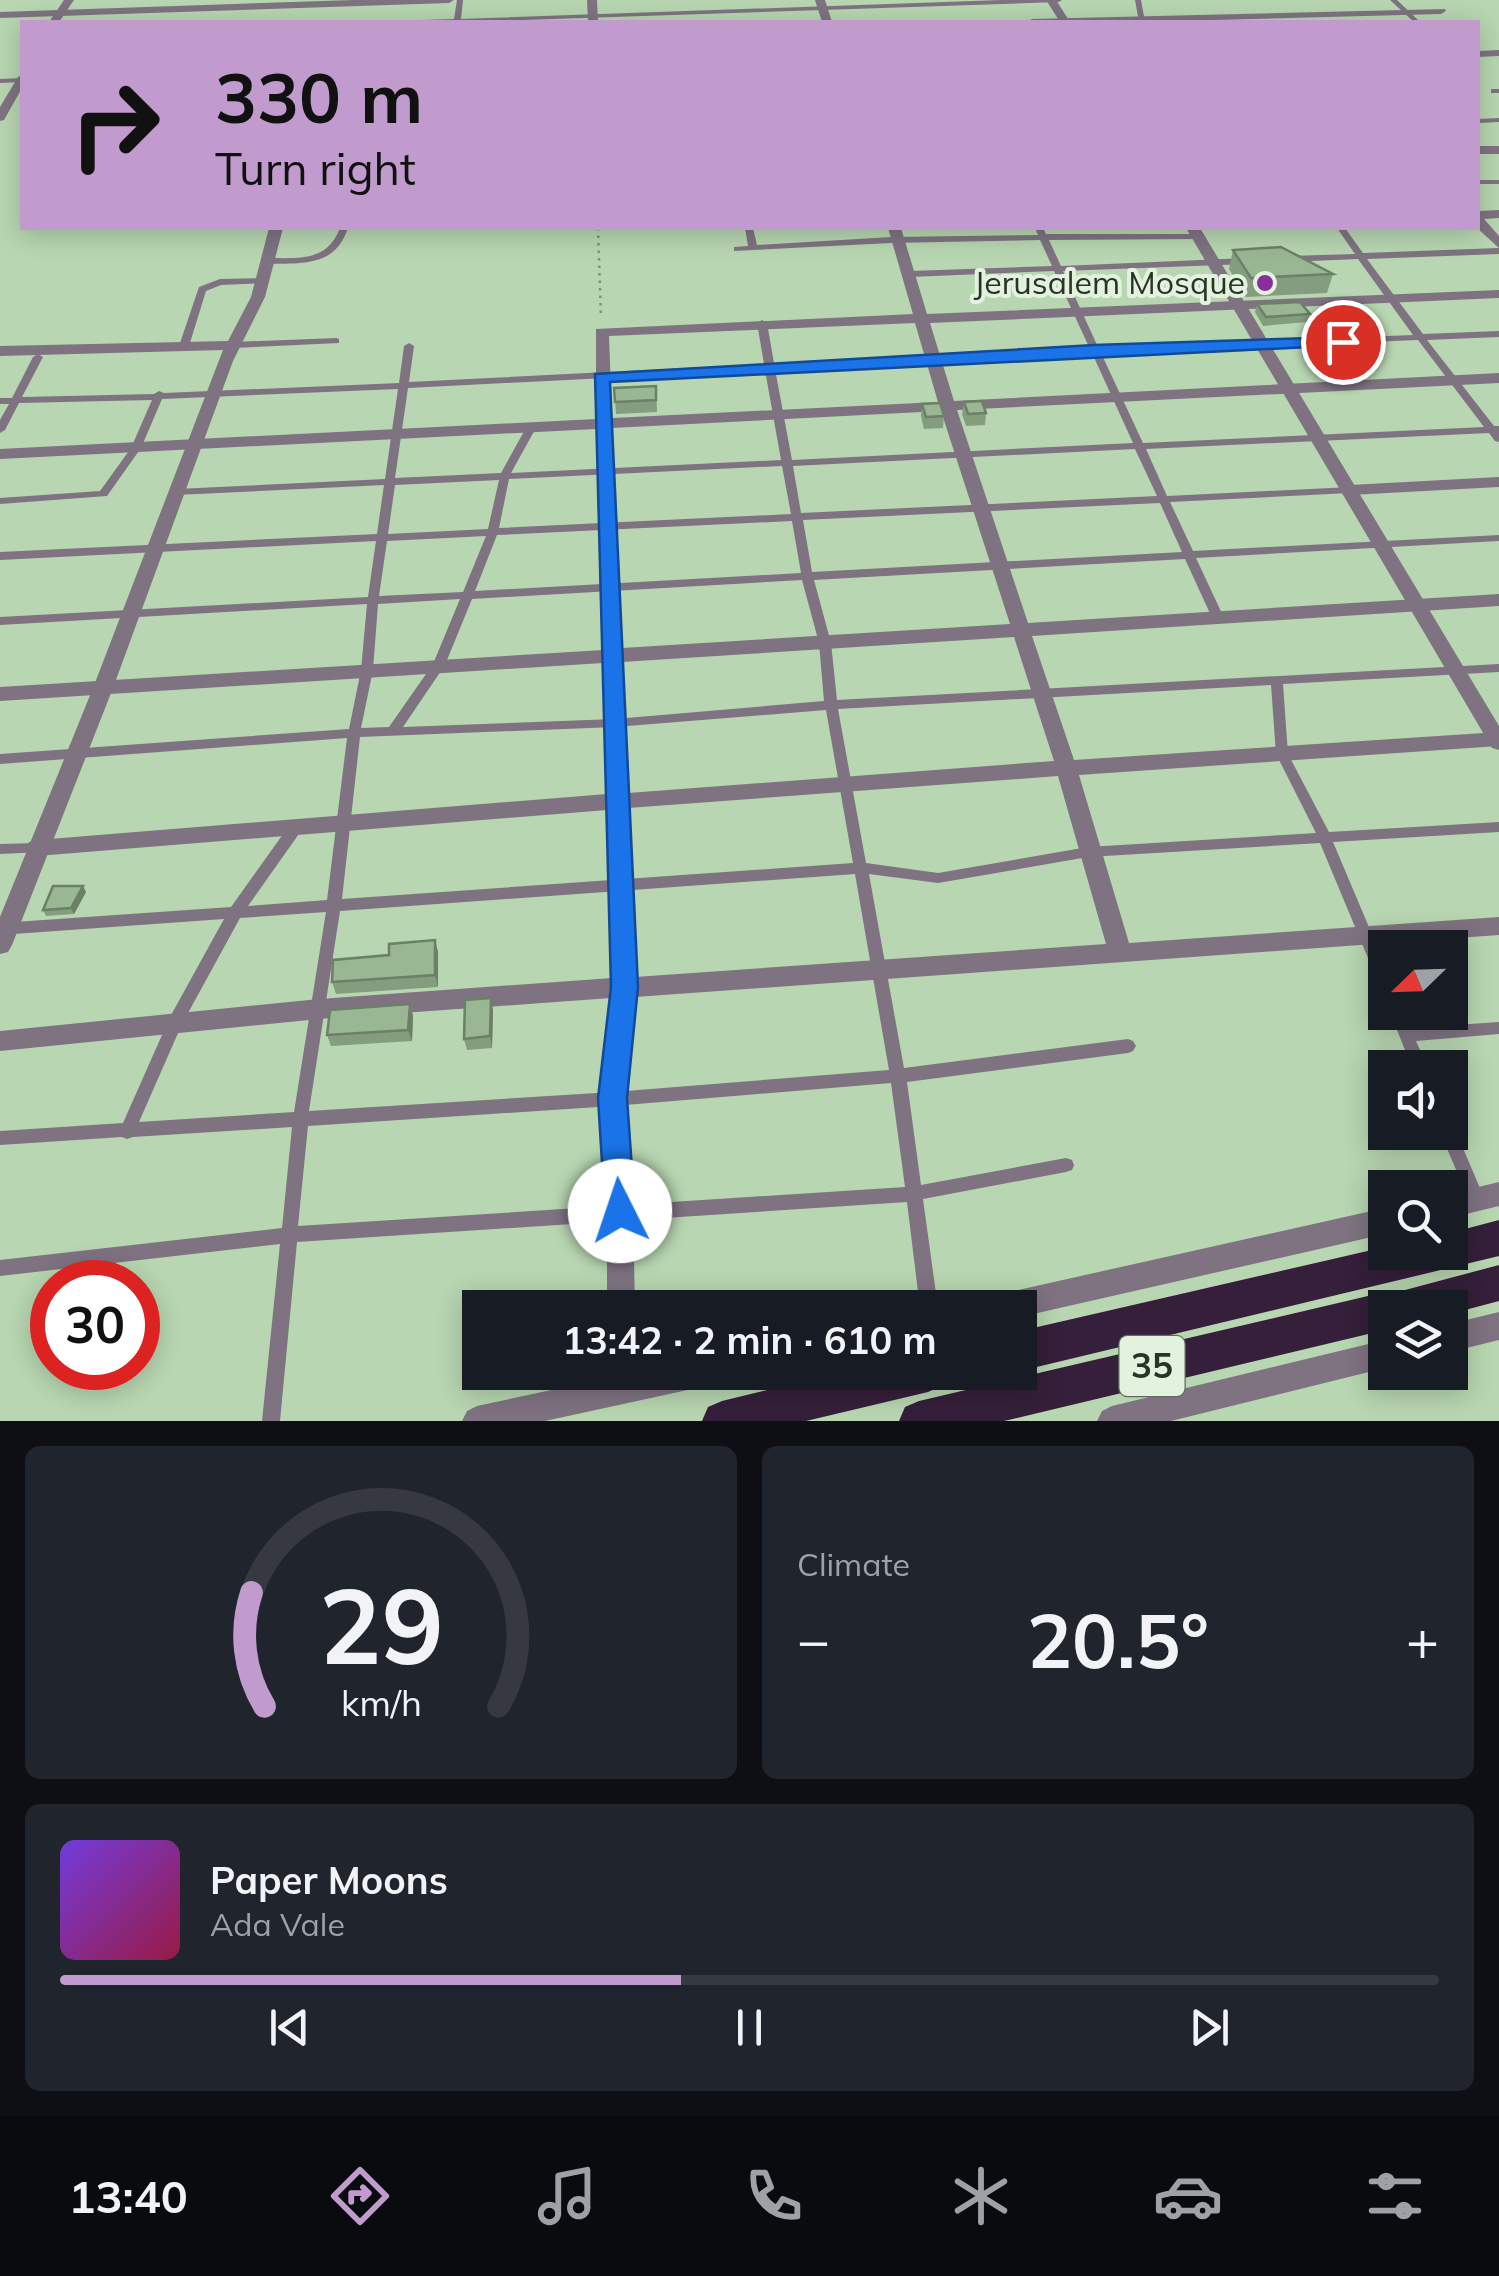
<!DOCTYPE html>
<meta charset="utf-8">
<style>
body{margin:0;font-family:Mulish,sans-serif;background:#20242c;color:#f1f3f6;height:100vh;display:flex;flex-direction:column;font-size:38px;white-space:nowrap}
*{box-sizing:border-box;margin:0}
p{font-size:32px;color:#9ea1a6}
.icon{flex:none;width:55px;height:55px;fill:none;stroke:currentColor;stroke-width:2;stroke-linecap:round;stroke-linejoin:round}
.map{position:relative;height:1421px;overflow:hidden}
.drawer{display:flex;flex-direction:column;gap:25px;padding:25px;background:#0d0f14;flex:1}
.drawer>*{flex:none}
.guide{position:absolute;left:20px;top:20px;width:1460px;height:210px;border-radius:0px;box-shadow:0 5px 25px #0003;background:#c29bce;color:#111;overflow:hidden}
.needle{width:65px;rotate:247deg}
.tools{position:absolute;left:1368px;top:930px;display:grid;gap:20px}
.tools a{display:grid;place-items:center;width:100px;height:100px;border-radius:0px;background:#171b24;box-shadow:0 5px 25px #0003;font-size:50px}
.speed{position:absolute;left:30px;top:1260px;display:flex;gap:20px;font-size:50px;font-weight:700;text-align:center}
.speed>*{display:grid;place-content:center;width:130px;height:130px;border-radius:50%;background:#171b24;box-shadow:0 5px 25px #0003;line-height:1}
.speed .limit{border:15px solid #d22;background:#fff;color:#111}
.pin{position:absolute;display:grid;place-items:center;width:85px;height:85px;color:#fff;margin:-42px;border:5px solid #fff;border-radius:50%;box-shadow:0 2px 10px #0007}
.me{position:absolute;width:110px;margin:-55px;rotate:356deg;stroke-linejoin:round;filter:drop-shadow(0 0 8px #0008)}
.turn{display:flex;align-items:center;gap:35px;height:210px;padding:0 30px;font-size:45px}
.turn .icon{width:130px;height:130px;stroke-width:2.5}
.turn b{display:block;font-size:70px;line-height:85px}
.big{font-size:75px;font-weight:700;line-height:1.1}
.drawer .widget{flex:1;display:flex;flex-direction:column;justify-content:center;gap:15px;min-width:0;padding:0 35px;border-radius:15px;background:#20242c}
.drawer .dial{align-items:center;gap:0}
.dial svg{height:260px;overflow:visible;fill:none;stroke:#363941;stroke-width:7;stroke-linecap:round;text-anchor:middle}
.dial text{fill:#f1f3f6;stroke:none}
.song{display:flex;align-items:center;gap:30px}
.cover{width:120px;height:120px;border-radius:15px;background:linear-gradient(135deg,hsl(260 70% 55%),hsl(340 70% 35%))}
.played{height:10px;border-radius:5px;background:linear-gradient(90deg,#c29bce 45%,#363941 45%)}
.keys{display:flex;justify-content:space-around;direction:ltr}
.heat{display:flex;justify-content:space-between;align-items:center;font-size:55px;direction:ltr}
.drawer .tiles{flex:1;display:grid;gap:25px;grid-template-columns:1fr 1fr}
.widget:last-child{grid-column:span 2}
.trip{position:absolute;left:462px;top:1290px;width:575px;height:100px;border-radius:0px;background:#171b24;box-shadow:0 5px 25px #0003;font-weight:700;line-height:100px;text-align:center}
.tabs{display:flex;height:160px;justify-content:space-around;align-items:center;background:#090b0e;color:#9ea1a6}
.tabs .icon{width:70px;height:70px}
.tabs .active{color:#c29bce}
.tabs b{font-size:45px;color:#f1f3f6}
.map>svg:first-child{display:block}
.lines{fill:none;stroke-linecap:round;stroke-linejoin:round}
.path{stroke:#7b9276;stroke-width:2.5;stroke-dasharray:2.5 5;stroke-linecap:butt}
.service{fill:#7f7382;fill-rule:evenodd}
.minor{fill:#7f7382;fill-rule:evenodd}
.tertiary{fill:#7f7382;fill-rule:evenodd}
.trunk{fill:#351f3a;fill-rule:evenodd}
.wall{fill:#849d7e}
.shaded-wall{fill:#6b8066}
.building{fill:#99b792;stroke:#6b8066;stroke-width:2.5}
.route{fill:#1a73e8;stroke:#114b97;stroke-width:2.5}
.poi-dot{fill:#882f9c;stroke:#e3f2df;stroke-width:4}
.labels{text-anchor:middle;stroke-width:8;stroke-linejoin:round;paint-order:stroke}
.far-poi-label{font-size:32px;fill:#283425;stroke:#e3f2df;text-anchor:end}
.shield{fill:#e3f2df;stroke:#606d5d;stroke-width:2.5}
.shield-label{font-size:35px;font-weight:bold;fill:#283425}
</style>
<div class="map">
<svg width="1499" height="1421" viewBox="0 0 1499 1421">
<rect width="100%" height="100%" fill="#b8d6b1"/>
<g class="lines">
<polyline class="path" points="598,228 601,318"/>
<g class="service">
<polygon points="457,0 463,0 461,19 1001,0 1062,0 1059,2 467,22 419,22 422,20 454,19"/>
<polygon points="1135,0 1141,0 1145,22 1139,22"/>
<polygon points="1390,0 1397,0 1420,22 1414,22"/>
<polygon points="22,78 22,82 0,83 0,79"/>
<rect x="1491" y="89" width="8" height="4"/>
<polygon points="1499,118 1499,122 1478,123 1478,119"/>
<rect x="1478" y="180" width="21" height="4"/>
<path d="M340,228H348C335,267 303,263 268,264L264,261L268,258C299,258 327,262 340,228Z"/>
<path d="M745,228H753L757,245L891,237L1038,235L1035,228H1043L1046,234H1199L1202,235V239L1049,240L1061,266L1247,258L1251,261L1247,264L1063,271L1098,347L1413,335L1358,259L1287,262L1283,259L1287,256L1355,254L1337,228H1345L1363,253L1499,248V254L1367,259L1423,334L1499,331V337L1427,340L1494,426H1499V442L1495,441L1489,433L1146,449L1167,496L1350,487L1355,490L1350,493L1170,502L1193,551L1499,535V541L1196,558L1225,620L1219,624L1213,620L1185,559L814,580L831,643L837,700L1499,664V672L1283,684L1288,754L1329,832L1499,822V832L1333,842L1385,965V988L1380,986L1378,982L1320,843L1088,857L938,883L869,874L904,1068L1128,1039L1133,1041L1136,1046L1133,1051L1128,1053L907,1082L921,1185L1066,1158L1072,1160L1074,1165L1072,1170L1066,1172L923,1199L938,1308H920L907,1202L297,1242L280,1421H262L280,1244L0,1276V1260L282,1228L292,1127L133,1137L127,1139L122,1137L0,1145V1131L123,1123L170,1017L224,919L0,935V923L231,907L291,823H301L303,827L301,831L248,906L327,900L347,738L0,764V754L349,729L361,670L367,604L0,625V617L368,597L376,541L0,560V552L377,534L384,485L176,495L171,492L176,489L385,479L398,389L162,399L141,448L107,496L0,504V498L100,491L131,448L152,400L19,403L5,430L0,433V420L9,404H0V398H12L33,357L38,354L43,357L22,397L154,394L159,391L164,393L399,383L404,346L409,343L414,346L409,382L764,364L757,323L762,320L767,323L774,363L1089,347L1054,271L910,277L906,274L910,271L1052,266L1040,240L891,243L734,251V247L748,246ZM1418,340L1484,427L1143,443L1101,353ZM1092,353L1133,443L792,460L775,369ZM765,370L781,460L511,473L537,426L532,423L527,426L501,473L395,478L408,388ZM1135,449L1157,496L801,513L793,466ZM782,466L791,514L499,528L509,479ZM499,480L488,529L388,534L395,485ZM1160,503L1182,552L812,572L803,520ZM792,521L801,573L475,591L497,535ZM486,536L463,592L379,596L387,541ZM802,580L819,643L824,701L615,719L403,727L445,665L472,599ZM460,599L433,664L389,727L361,728L373,670L378,604ZM1271,685L1276,754L1316,833L1088,847L938,873L866,863L838,709ZM826,710L853,863L342,899L360,737L615,727ZM855,874L889,1070L613,1092L309,1111L340,911ZM326,912L294,1112L139,1122L182,1024L240,918ZM891,1083L905,1187L298,1226L308,1126L613,1106Z"/>
<polygon points="263,278 267,281 266,283 221,285 206,291 189,346 187,348 181,348 179,346 199,287 220,279"/>
<polygon points="336,338 339,339 339,343 232,348 227,345 232,342"/>
<polygon points="37,843 42,844 44,848 42,852 0,854 0,844"/>
<polygon points="1390,1012 1405,1012 1411,1028 1499,1022 1499,1034 1416,1041 1428,1068 1412,1068"/>
<polygon points="1450,1126 1454,1127 1485,1200 1483,1205 1477,1208 1471,1205 1440,1132 1450,1132"/>
</g>
<g class="minor">
<polygon points="353,0 454,0 449,3 0,18 0,12"/>
<polygon points="815,0 825,0 832,22 822,22"/>
<polygon points="1445,9 1446,11 1441,14 1135,22 1027,22 1032,19"/>
<rect x="1478" y="146" width="21" height="8"/>
<polygon points="1499,210 1499,218 1484,219 1499,236 1499,248 1477,228 1478,211"/>
<path d="M888,228H901L927,314L1499,290V298L930,323L954,401L1499,373V383L957,410L1028,623L1499,594V606L1032,636L1074,760L1499,732V746L1079,775L1129,943L1499,917V935L635,997L626,1099L633,1211L635,1308H607V1211L600,1099L611,998L319,1019L0,1051V1031L319,999L612,978L607,810L37,856L29,854L26,848L29,842L37,840L607,794L603,663L0,701V687L603,650L596,429L0,459V449L596,419V329L913,314ZM915,323L938,402L612,418L609,336ZM941,411L1010,624L622,648L612,428ZM1014,637L1054,761L628,793L622,662ZM1058,776L1106,944L635,977L628,808Z"/>
<polygon points="1499,477 1499,487 1350,495 1341,490 1350,485"/>
</g>
<g class="tertiary">
<polygon points="64,0 74,0 59,22 49,22"/>
<polygon points="587,0 597,0 598,22 588,22"/>
<polygon points="1046,0 1056,0 1070,22 1060,22"/>
<polygon points="1499,50 1499,56 1478,57 1478,51"/>
<polygon points="22,75 22,88 4,120 0,121 0,107 18,77"/>
<polygon points="269,228 283,228 265,297 233,361 113,688 12,945 8,952 0,954 0,917 93,688 223,350 0,356 0,346 228,341 251,297"/>
<polygon points="1186,228 1200,228 1499,726 1499,750 1492,748"/>
<polygon points="1499,1182 1499,1206 1450,1218 1450,1194"/>
<polygon points="1385,1208 1385,1234 1020,1317 1020,1308 986,1308 990,1298 1000,1294"/>
<polygon points="1499,1312 1499,1340 1450,1352 1450,1324"/>
<polygon points="1385,1340 1385,1368 1171,1421 1097,1421 1102,1411 1112,1406"/>
<polygon points="636,1372 720,1372 716,1382 706,1386 545,1421 462,1421 467,1411 477,1406"/>
</g>
<g class="trunk">
<polygon points="1499,1220 1499,1256 1020,1371 1020,1331 1385,1247 1385,1252 1450,1252 1450,1233"/>
<polygon points="1499,1265 1499,1301 1450,1314 1450,1308 1385,1308 1385,1330 1004,1421 899,1421 905,1407 919,1401 1385,1292 1390,1294"/>
<polygon points="842,1372 948,1372 942,1386 928,1392 806,1421 702,1421 708,1407 722,1401"/>
</g>
</g>
<g class="wall">
<polygon points="1233,250 1333,274 1327,293 1246,297 1229,269"/>
<polygon points="1257,304 1310,314 1307,322 1263,326 1255,312"/>
<polygon points="656,386 657,412 616,414 614,388"/>
<polygon points="964,402 986,413 985,425 966,426 962,414"/>
<polygon points="922,404 944,416 943,428 924,429 921,416"/>
<polygon points="86,892 74,914 46,916 43,910"/>
<polygon points="435,940 438,952 438,987 336,994 332,982 389,955"/>
<polygon points="410,1004 413,1016 412,1041 331,1046 327,1035"/>
<polygon points="493,1010 492,1048 467,1050 464,1039"/>
</g>
<g class="shaded-wall">
<polygon points="83,886 86,892 74,914 71,908"/>
<polygon points="435,940 438,952 438,987 435,975"/>
<polygon points="491,998 493,1010 492,1048 490,1036"/>
<polygon points="410,1004 413,1016 412,1041 408,1030"/>
</g>
<g class="building">
<polygon points="1281,247 1333,274 1251,278 1233,250"/>
<polygon points="1300,302 1310,314 1266,317 1257,304"/>
<polygon points="656,386 656,400 615,402 614,388"/>
<polygon points="982,401 986,413 968,414 964,402"/>
<polygon points="940,403 944,416 926,417 922,404"/>
<polygon points="53,886 83,886 71,908 43,910"/>
<polygon points="435,940 435,975 332,982 333,960 389,955 389,944"/>
<polygon points="491,998 490,1036 464,1039 465,1000"/>
<polygon points="410,1004 408,1030 327,1035 330,1010"/>
</g>
<polygon class="route" points="1343,337 1349,338 1349,345 610,382 638,987 627,1098 635,1211 631,1221 620,1225 610,1221 605,1211 598,1098 611,987 595,374 1094,345"/>
<circle class="poi-dot" cx="1265" cy="283" r="10"/>
<g class="labels">
<g class="far-poi-label">
<text x="1245" y="294">Jerusalem Mosque</text>
</g>
<rect class="shield" x="1119.5" y="1336" width="65" height="60" rx="8"/>
<g class="shield-label">
<text x="1152" y="1378">35</text>
</g>
</g>
</svg>
<div class="tools">
<a><svg class="needle" viewBox="-14 -14 28 28"><path d="M0-13l5 13h-10z" fill="#e53935"/><path d="M0 13l5-13h-10z" fill="#9ea1a6"/></svg></a>
<a><svg class="icon" aria-label="sound" viewBox="0 0 24 24"><path d="M4 9h4l5-4v14l-5-4H4zM17 9q2 3 0 6"/></svg></a>
<a><svg class="icon" aria-label="search" viewBox="0 0 24 24"><circle cx="10" cy="10" r="6"/><path d="M15 15l6 6"/></svg></a>
<a><svg class="icon" aria-label="layers" viewBox="0 0 24 24"><path d="M12 4l9 5-9 5-9-5zM3 14l9 5 9-5"/></svg></a>
</div>
<div class="speed"><div class="limit">30</div></div>
<div class="pin" style="left:1343px;top:342px;background:#d93025"><svg class="icon" aria-label="arrive" viewBox="0 0 24 24"><path d="M6 21V4h12l-3 4 3 4H6"/></svg></div>
<svg class="me" style="left:620px;top:1211px" viewBox="-20 -20 40 40"><circle r="19" fill="#fff"/><path d="M0-13L10 11 0 6-10 11z" fill="#1a73e8"/></svg>
<div class="trip">13:42 · 2 min · 610 m</div>
<div class="guide">
<div class="turn"><svg class="icon" aria-label="right" viewBox="0 0 24 24"><path d="M7 20v-9h11M14 6l5 5-5 5"/></svg><div><b>330 m</b>Turn right</div></div>
</div>
</div>
<section class="drawer">
<div class="tiles">
<div class="widget dial"><svg viewBox="0 0 100 80">
<path d="M14 69A42 42 0 1 1 86 69"/>
<path d="M14 69A42 42 0 0 1 10 34" stroke="#c29bce"/>
<text x="50" y="56" font-size="32" font-weight="700">29</text>
<text x="50" y="72" font-size="11">km/h</text>
</svg></div>
<div class="widget"><p>Climate</p>
<div class="heat"><a>−</a><b class="big">20.5°</b><a>+</a></div>
</div>
<div class="widget">
<div class="song"><i class="cover"></i><div><b>Paper Moons</b><p>Ada Vale</p></div></div>
<div class="played"></div>
<div class="keys"><svg class="icon" aria-label="previous" viewBox="0 0 24 24"><path d="M18 5L8 12l10 7zM5 5v14"/></svg><svg class="icon" aria-label="pause" viewBox="0 0 24 24"><path d="M8 5v14M16 5v14"/></svg><svg class="icon" aria-label="next" viewBox="0 0 24 24"><path d="M6 5l10 7-10 7zM19 5v14"/></svg></div>
</div>
</div>
</section>
<nav class="tabs">
<b>13:40</b>
<svg class="icon active" aria-label="directions" viewBox="0 0 24 24"><path d="M12 3l9 9-9 9-9-9zM9 14v-3h6M13 9l2 2-2 2"/></svg>
<svg class="icon" aria-label="music" viewBox="0 0 24 24"><path d="M9 18V5l10-2v13"/><circle cx="6" cy="18" r="3"/><circle cx="16" cy="16" r="3"/></svg>
<svg class="icon" aria-label="phone" viewBox="0 0 24 24"><path d="M5 4h4l2 5-3 2q2 4 5 5l2-3 5 2v4C11 20 4 13 5 4z"/></svg>
<svg class="icon" aria-label="climate" viewBox="0 0 24 24"><path d="M12 3v18M4 7l16 10M4 17L20 7"/></svg>
<svg class="icon" aria-label="car" viewBox="0 0 24 24"><path d="M5 17H2v-5l4-1 3-4h7l3 4 3 1v5h-3M9 17h6M6 11h13"/><circle cx="7" cy="17" r="2"/><circle cx="17" cy="17" r="2"/></svg>
<svg class="icon" aria-label="filters" viewBox="0 0 24 24"><path d="M4 7h16M4 17h16"/><circle cx="9" cy="7" r="2"/><circle cx="15" cy="17" r="2"/></svg>
</nav>
